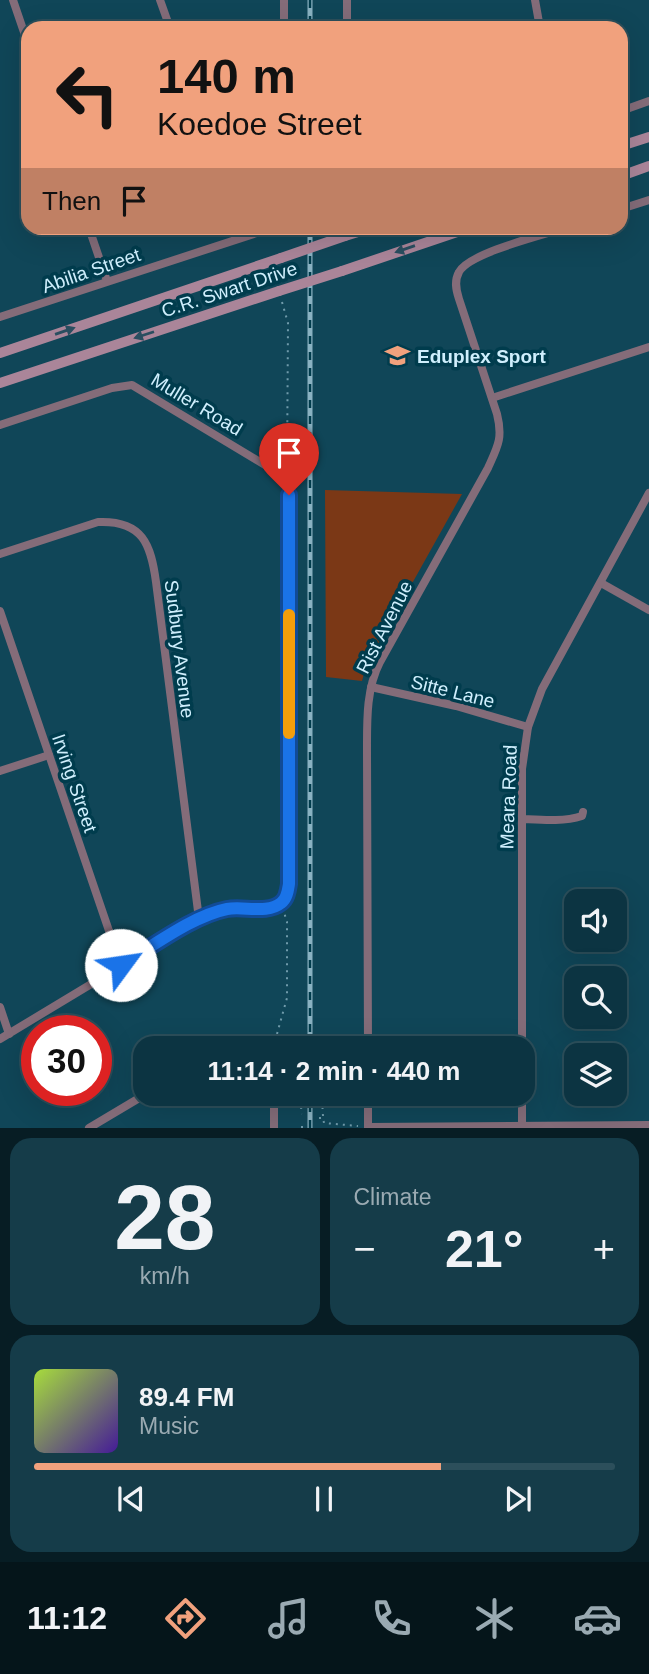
<!DOCTYPE html>
<meta charset="utf-8">
<style>
body{margin:0;font-family:Helvetica,sans-serif;background:#153c49;color:#f1f3f6;height:100vh;display:flex;flex-direction:column;font-size:26px;white-space:nowrap}
*{box-sizing:border-box;margin:0}
p{font-size:23px;color:#9aaab2}
.icon{flex:none;width:38px;height:38px;fill:none;stroke:currentColor;stroke-width:2;stroke-linecap:round;stroke-linejoin:round}
.map{position:relative;height:1128px;overflow:hidden}
.panel{display:flex;flex-direction:column;gap:10px;padding:10px;background:#071d24;flex:1}
.panel>*{flex:none}
.top-card{position:absolute;left:21px;top:21px;width:607px;height:214px;border-radius:21px;box-shadow:0 7px 28px #0002,0 0 0 2px #2c4f5b;background:#f1a17d;color:#111;overflow:hidden}
.buttons{position:absolute;left:564px;top:889px;display:grid;gap:14px}
.buttons a{display:grid;place-items:center;width:63px;height:63px;border-radius:14px;background:#0c3442;box-shadow:0 7px 28px #0002,0 0 0 2px #2c4f5b;font-size:35px}
.speed{position:absolute;left:21px;top:1015px;display:flex;gap:14px;font-size:35px;font-weight:700;text-align:center}
.speed>*{display:grid;place-content:center;width:91px;height:91px;border-radius:50%;background:#0c3442;box-shadow:0 7px 28px #0002,0 0 0 2px #2c4f5b;line-height:1}
.speed .limit{border:10px solid #d22;background:#fff;color:#111}
.pin{position:absolute;display:grid;place-items:center;width:60px;height:60px;color:#fff;margin:-72px -30px;border-radius:50% 50% 50% 0;rotate:-45deg;box-shadow:0 0 7px #0007}
.pin .icon{rotate:45deg}
.me{position:absolute;width:77px;margin:-38px;rotate:59deg;stroke-linejoin:round;filter:drop-shadow(0 0 5px #0008)}
.turn{display:flex;align-items:center;gap:24px;height:147px;padding:0 21px;font-size:32px}
.turn .icon{width:91px;height:91px;stroke-width:2.5}
.turn b{display:block;font-size:49px;line-height:60px}
.then{display:flex;align-items:center;height:66px;padding:0 21px;background:#0003;gap:14px;font-size:26px}
.big{font-size:52px;font-weight:700;line-height:1.1}
.panel .tile{flex:1;display:flex;flex-direction:column;justify-content:center;gap:10px;min-width:0;padding:0 24px;border-radius:21px;background:#153c49}
.panel .dial{align-items:center;gap:0}
.dial b{font-size:91px;line-height:1}
.song{display:flex;align-items:center;gap:21px}
.cover{width:84px;height:84px;border-radius:10px;background:linear-gradient(135deg,hsl(80 70% 55%),hsl(260 70% 35%))}
.played{height:7px;border-radius:4px;background:linear-gradient(90deg,#f1a17d 70%,#2c4f5b 70%)}
.keys{display:flex;justify-content:space-around;direction:ltr}
.heat{display:flex;justify-content:space-between;align-items:center;font-size:38px;direction:ltr}
.panel .tiles{flex:1;display:grid;gap:10px;grid-template-columns:1fr 1fr}
.tile:last-child{grid-column:span 2}
.trip{position:absolute;left:133px;top:1036px;width:402px;height:70px;border-radius:21px;background:#0c3442;box-shadow:0 7px 28px #0002,0 0 0 2px #2c4f5b;font-weight:700;line-height:70px;text-align:center}
.tabs{display:flex;height:112px;justify-content:space-around;align-items:center;background:#05151a;color:#9aaab2}
.tabs .icon{width:49px;height:49px}
.tabs .current{color:#f1a17d}
.tabs b{font-size:32px;color:#f1f3f6}
.map>svg:first-child{display:block}
.green{fill:#7b3816}
.lines{fill:none;stroke-linecap:round;stroke-linejoin:round}
.path{stroke:#709bab;stroke-width:2;stroke-dasharray:2 5;stroke-linecap:butt}
.street{stroke:#846c79;stroke-width:8}
.secondary{stroke:#aa8599;stroke-width:10}
.rail-casing{stroke:#89b1c1;stroke-width:5}
.rail{stroke:#003c4d;stroke-width:2.5;stroke-dasharray:8;stroke-linecap:butt}
.path-bridge{stroke:#709bab;stroke-width:2;stroke-dasharray:2 5;stroke-linecap:butt}
.secondary-bridge{stroke:#aa8599;stroke-width:10}
.oneway{fill:#2a4e60}
.route-casing{stroke:#114b97;stroke-width:18}
.route{stroke:#1a73e8;stroke-width:12}
.slow{stroke:#f59e0b;stroke-width:12}
.labels{text-anchor:middle;stroke-width:7;stroke-linejoin:round;paint-order:stroke}
.street-label{font-size:19px;fill:#cfeffd;stroke:#003c4d}
.poi-label{font-size:19px;font-weight:bold;fill:#cfeffd;stroke:#003c4d;text-anchor:start}
</style>
<div class="map">
<svg width="649" height="1128" viewBox="0 0 649 1128">
<rect width="100%" height="100%" fill="#104658"/>
<polygon class="green" points="325,490 462,494 366,666 362,681 326,677"/>
<g class="lines">
<g class="path">
<polyline points="282,302 288,323 287,470"/>
<polyline points="277,1034 287,998 287,922 284,912"/>
<polyline points="300,1100 302,1114"/>
<polyline points="322,1100 323,1116"/>
<polyline points="319,1118 323,1118 324,1123 358,1126"/>
<polyline points="302,1128 302,1123"/>
</g>
<g class="street">
<polyline points="13,0 28,44"/>
<polyline points="160,0 170,28"/>
<polyline points="284,0 284,28"/>
<polyline points="347,0 347,28"/>
<polyline points="535,0 540,28"/>
<polyline points="621,111 649,101"/>
<polyline points="621,209 649,200"/>
<polyline points="89,228 107,281"/>
<polyline points="0,317 272,228"/>
<polyline points="492,398 649,347"/>
<polyline points="0,425 112,388 132,385 275,471 287,485 290,504 289,884 286,897 282,903 274,906 227,909 199,919 0,1039"/>
<path d="M0,554L98,522C143,520 151,545 156,582L199,919"/>
<polyline points="601,583 649,610"/>
<polyline points="0,611 121,966"/>
<polyline points="371,687 456,706 528,727"/>
<polyline points="0,771 49,755"/>
<path d="M522,819C542,820 563,822 582,816L583,812"/>
<polyline points="0,1007 9,1034"/>
<polyline points="224,1048 275,1042 275,1048"/>
<path d="M368,1048L367,752C367,721 366,689 380,662L488,468C498,446 503,438 497,414L459,299C456,290 454,281 459,272C469,253 543,235 565,228"/>
<polyline points="522,1048 522,769 528,727 542,689 649,493"/>
<polyline points="368,1094 368,1128"/>
<polyline points="522,1094 522,1128"/>
<polyline points="368,1127 649,1125"/>
<polyline points="89,1128 146,1094"/>
<polyline points="274,1128 274,1094"/>
</g>
<g class="secondary">
<polyline points="621,146 649,137"/>
<polyline points="621,176 649,166"/>
<polyline points="345,236 371,228"/>
<polyline points="342,271 469,228"/>
<polyline points="0,353 281,258"/>
<polyline points="0,383 279,291"/>
</g>
<defs>
<g id="rail">
<polyline points="310,0 310,28"/>
<polyline points="310,1048 310,228"/>
<polyline points="310,1128 310,1094"/>
</g>
</defs>
<use href="#rail" class="rail-casing"/>
<use href="#rail" class="rail"/>
<polyline class="path-bridge" points="300,1100 322,1100"/>
<g class="secondary-bridge">
<polyline points="281,258 345,236"/>
<polyline points="279,291 342,271"/>
</g>
</g>
<defs><path id="oneway-solid" d="M-6-.8H1V-3.2L6.5 0L1 3.2V.8H-6Z" transform="scale(1.75)"/></defs>
<g class="oneway">
<use href="#oneway-solid" transform="translate(405 249) rotate(161)"/>
<use href="#oneway-solid" transform="translate(65 331) rotate(-19)"/>
<use href="#oneway-solid" transform="translate(144 335) rotate(162)"/>
</g>
<g class="lines">
<defs>
<path id="route" d="M121,965C152,947 192,916 227,909C243,906 268,914 281,903C287,899 288,890 289,884V495"/>
</defs>
<use href="#route" class="route-casing"/>
<use href="#route" class="route"/>
<polyline class="slow" points="289,733 289,615"/>
</g>
<defs>
<symbol id="school-bare" viewBox="-9 -9 18 18"><path d="M0-5L7-2L0 1L-7-2ZM-4 1L0 2.5L4 1V4Q0 6-4 4Z" fill="#f1a17d" stroke="#003c4d" stroke-width="2.5" paint-order="stroke"/></symbol>
</defs>
<g fill-rule="evenodd">
<use href="#school-bare" x="380" y="338" width="35" height="35"/>
</g>
<g class="labels">
<g class="street-label">
<text transform="translate(91 270) rotate(-19)" y="7">Abilia Street</text>
<text transform="translate(229 289) rotate(-18)" y="7">C.R. Swart Drive</text>
<text transform="translate(197 404) rotate(31)" y="7">Muller Road</text>
<text transform="translate(384 627) rotate(-63)" y="7">Rist Avenue</text>
<text transform="translate(180 649) rotate(83)" y="7">Sudbury Avenue</text>
<text transform="translate(453 691) rotate(14)" y="7">Sitte Lane</text>
<text transform="translate(75 783) rotate(71)" y="7">Irving Street</text>
<text transform="translate(508 797) rotate(-88)" y="7">Meara Road</text>
</g>
<g class="poi-label">
<text x="417" y="363">Eduplex Sport</text>
</g>
</g>
</svg>
<div class="buttons">
<a><svg class="icon" aria-label="sound" viewBox="0 0 24 24"><path d="M4 9h4l5-4v14l-5-4H4zM17 9q2 3 0 6"/></svg></a>
<a><svg class="icon" aria-label="search" viewBox="0 0 24 24"><circle cx="10" cy="10" r="6"/><path d="M15 15l6 6"/></svg></a>
<a><svg class="icon" aria-label="layers" viewBox="0 0 24 24"><path d="M12 4l9 5-9 5-9-5zM3 14l9 5 9-5"/></svg></a>
</div>
<div class="speed"><div class="limit">30</div></div>
<div class="pin" style="left:289px;top:495px;background:#d93025"><svg class="icon" aria-label="arrive" viewBox="0 0 24 24"><path d="M6 21V4h12l-3 4 3 4H6"/></svg></div>
<svg class="me" style="left:121px;top:965px" viewBox="-20 -20 40 40"><circle r="19" fill="#fff"/><path d="M0-13L10 11 0 6-10 11z" fill="#1a73e8"/></svg>
<div class="trip">11:14 · 2 min · 440 m</div>
<div class="top-card">
<div class="turn"><svg class="icon" aria-label="left" viewBox="0 0 24 24"><path d="M17 20v-9H6M10 6l-5 5 5 5"/></svg><div><b>140 m</b>Koedoe Street</div></div>
<div class="then">Then<svg class="icon" aria-label="arrive" viewBox="0 0 24 24"><path d="M6 21V4h12l-3 4 3 4H6"/></svg></div>
</div>
</div>
<section class="panel">
<div class="tiles">
<div class="tile dial"><b>28</b><p>km/h</p></div>
<div class="tile"><p>Climate</p>
<div class="heat"><a>−</a><b class="big">21°</b><a>+</a></div>
</div>
<div class="tile">
<div class="song"><i class="cover"></i><div><b>89.4 FM</b><p>Music</p></div></div>
<div class="played"></div>
<div class="keys"><svg class="icon" aria-label="previous" viewBox="0 0 24 24"><path d="M18 5L8 12l10 7zM5 5v14"/></svg><svg class="icon" aria-label="pause" viewBox="0 0 24 24"><path d="M8 5v14M16 5v14"/></svg><svg class="icon" aria-label="next" viewBox="0 0 24 24"><path d="M6 5l10 7-10 7zM19 5v14"/></svg></div>
</div>
</div>
</section>
<nav class="tabs">
<b>11:12</b>
<svg class="icon current" aria-label="directions" viewBox="0 0 24 24"><path d="M12 3l9 9-9 9-9-9zM9 14v-3h6M13 9l2 2-2 2"/></svg>
<svg class="icon" aria-label="music" viewBox="0 0 24 24"><path d="M9 18V5l10-2v13"/><circle cx="6" cy="18" r="3"/><circle cx="16" cy="16" r="3"/></svg>
<svg class="icon" aria-label="phone" viewBox="0 0 24 24"><path d="M5 4h4l2 5-3 2q2 4 5 5l2-3 5 2v4C11 20 4 13 5 4z"/></svg>
<svg class="icon" aria-label="climate" viewBox="0 0 24 24"><path d="M12 3v18M4 7l16 10M4 17L20 7"/></svg>
<svg class="icon" aria-label="car" viewBox="0 0 24 24"><path d="M5 17H2v-5l4-1 3-4h7l3 4 3 1v5h-3M9 17h6M6 11h13"/><circle cx="7" cy="17" r="2"/><circle cx="17" cy="17" r="2"/></svg>
</nav>
